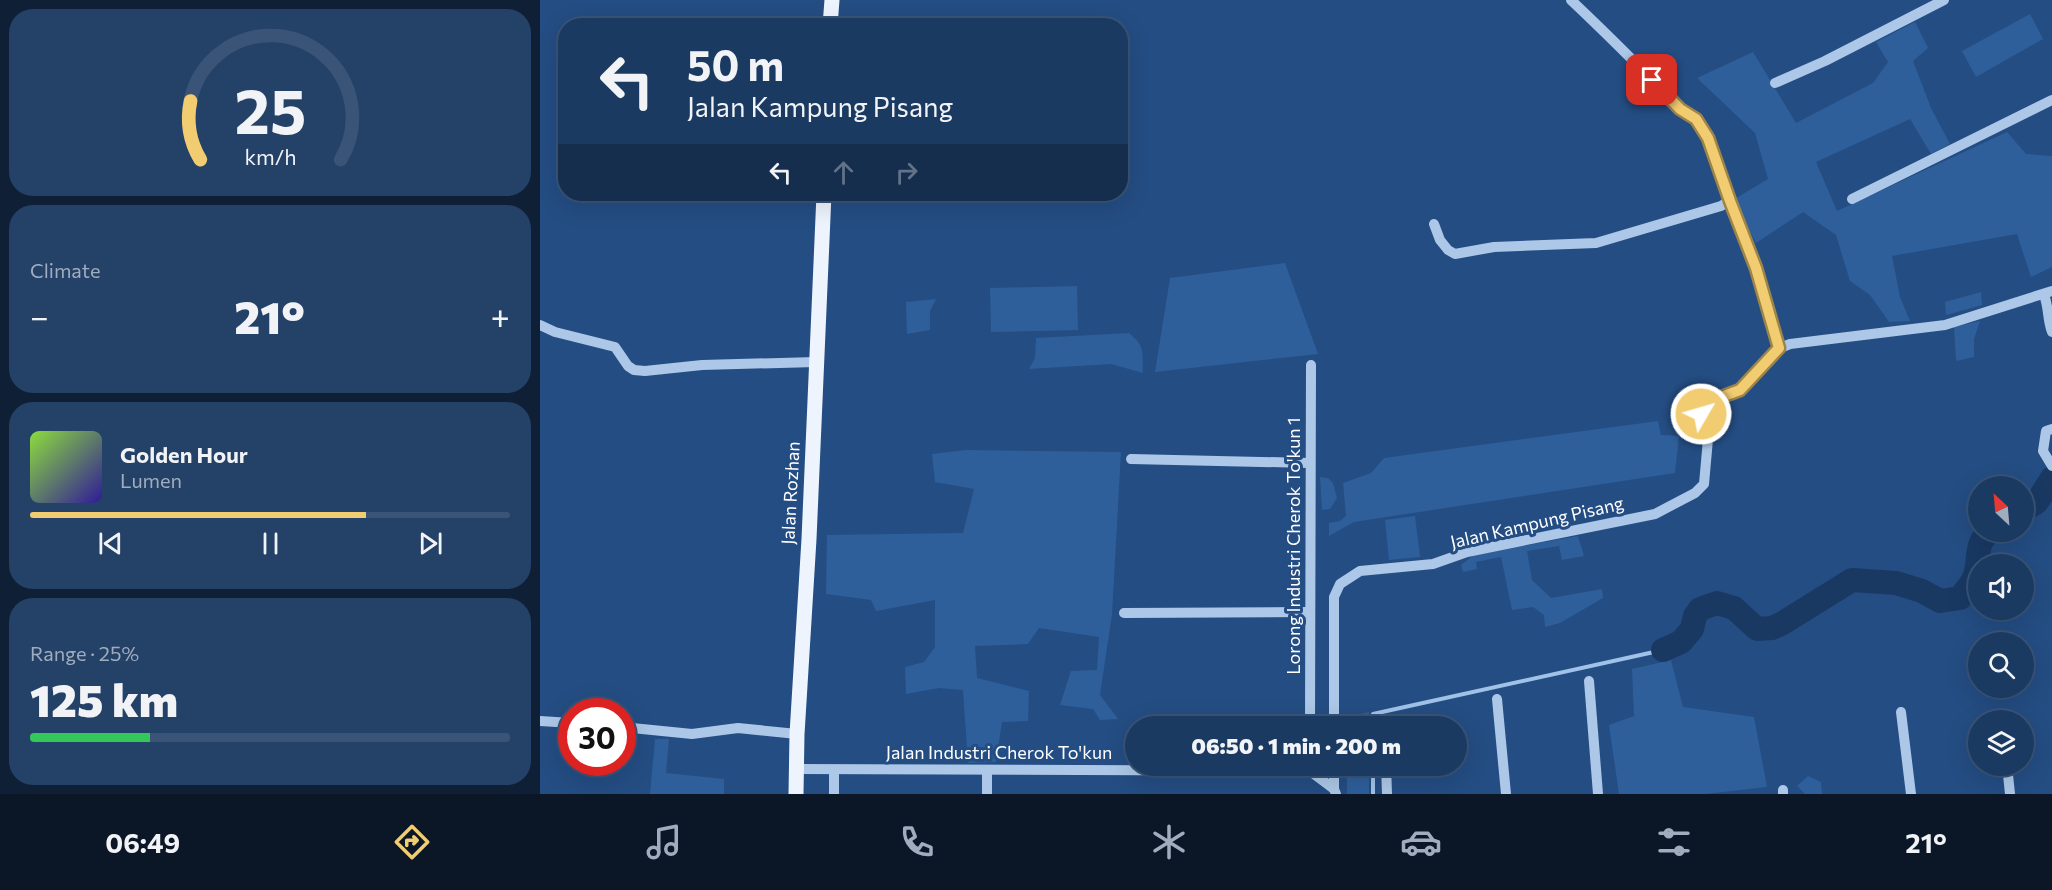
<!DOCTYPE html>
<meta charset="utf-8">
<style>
body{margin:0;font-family:Commissioner,sans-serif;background:#244168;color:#f1f3f6;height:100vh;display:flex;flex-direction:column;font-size:22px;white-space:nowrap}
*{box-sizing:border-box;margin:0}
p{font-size:20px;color:#a0adbe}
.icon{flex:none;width:33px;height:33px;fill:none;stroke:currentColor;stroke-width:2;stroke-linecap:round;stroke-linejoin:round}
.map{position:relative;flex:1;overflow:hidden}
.panel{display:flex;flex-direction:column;gap:9px;padding:9px;background:#0f2036;width:540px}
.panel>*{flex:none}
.banner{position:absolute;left:18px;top:18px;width:570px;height:183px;border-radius:24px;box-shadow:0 6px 24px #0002,0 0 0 2px #395477;background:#1b3a62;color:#f1f3f6;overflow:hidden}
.needle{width:39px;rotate:334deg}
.fabs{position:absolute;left:1428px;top:476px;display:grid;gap:12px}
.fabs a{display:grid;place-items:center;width:66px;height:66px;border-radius:50%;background:#1b3a62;box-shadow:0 6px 24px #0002,0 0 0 2px #395477;font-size:30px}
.speed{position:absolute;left:18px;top:698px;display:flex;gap:12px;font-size:30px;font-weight:700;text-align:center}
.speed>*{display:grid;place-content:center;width:78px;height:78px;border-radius:50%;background:#1b3a62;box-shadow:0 6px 24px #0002,0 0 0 2px #395477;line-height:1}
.speed .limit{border:9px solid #d22;background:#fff;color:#111}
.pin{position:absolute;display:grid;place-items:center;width:51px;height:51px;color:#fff;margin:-26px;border-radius:12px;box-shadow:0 3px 9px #0006}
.me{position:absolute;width:66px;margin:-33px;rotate:52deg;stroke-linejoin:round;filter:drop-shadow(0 0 4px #0008)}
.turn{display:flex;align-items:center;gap:21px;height:126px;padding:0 30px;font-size:27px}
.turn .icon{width:78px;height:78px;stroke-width:2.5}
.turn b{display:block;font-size:42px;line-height:51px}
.lanes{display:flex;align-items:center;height:57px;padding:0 30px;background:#0003;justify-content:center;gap:30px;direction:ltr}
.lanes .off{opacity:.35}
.big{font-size:45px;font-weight:800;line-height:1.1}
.panel .tile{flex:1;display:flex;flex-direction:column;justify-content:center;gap:9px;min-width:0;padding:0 21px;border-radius:24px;background:#244168}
.panel .dial{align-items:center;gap:0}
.dial svg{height:156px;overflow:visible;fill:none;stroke:#395477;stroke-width:7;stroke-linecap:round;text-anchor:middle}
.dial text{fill:#f1f3f6;stroke:none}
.song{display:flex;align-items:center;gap:18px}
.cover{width:72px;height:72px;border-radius:9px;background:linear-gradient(135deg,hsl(90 70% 55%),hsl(250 70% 35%))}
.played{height:6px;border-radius:3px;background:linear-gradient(90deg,#f2cc70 70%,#395477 70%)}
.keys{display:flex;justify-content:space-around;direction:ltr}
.heat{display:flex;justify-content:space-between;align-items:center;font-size:33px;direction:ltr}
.charge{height:9px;border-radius:4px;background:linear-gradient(90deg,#34c759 25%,#395477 0)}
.trip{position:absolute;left:585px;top:716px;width:342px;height:60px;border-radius:30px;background:#1b3a62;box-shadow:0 6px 24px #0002,0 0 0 2px #395477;font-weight:800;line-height:60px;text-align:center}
.menu{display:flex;height:96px;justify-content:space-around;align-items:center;background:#0b1727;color:#a0adbe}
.menu .icon{width:42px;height:42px}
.menu .selected{color:#f2cc70}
.menu b{font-size:27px;color:#f1f3f6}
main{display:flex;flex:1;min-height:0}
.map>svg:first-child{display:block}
.green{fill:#2e5f9a}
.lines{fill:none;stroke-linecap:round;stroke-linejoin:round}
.stream{stroke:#a0c2e8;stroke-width:4}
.river{stroke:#193963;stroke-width:24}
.minor{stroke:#acc7e7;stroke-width:10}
.major{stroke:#eef4fd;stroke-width:15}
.route-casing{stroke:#9d8549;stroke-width:15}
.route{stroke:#f2cc70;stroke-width:10}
.labels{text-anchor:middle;stroke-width:6;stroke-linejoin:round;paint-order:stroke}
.street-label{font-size:18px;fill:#fff;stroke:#244d83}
</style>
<main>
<section class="panel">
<div class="tile dial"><svg viewBox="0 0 100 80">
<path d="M14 69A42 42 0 1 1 86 69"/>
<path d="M14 69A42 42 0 0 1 9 39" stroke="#f2cc70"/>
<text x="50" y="56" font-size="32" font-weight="700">25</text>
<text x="50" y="72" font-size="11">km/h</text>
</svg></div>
<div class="tile"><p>Climate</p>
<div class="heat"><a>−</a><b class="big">21°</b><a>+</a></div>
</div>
<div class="tile">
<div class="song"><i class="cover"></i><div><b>Golden Hour</b><p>Lumen</p></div></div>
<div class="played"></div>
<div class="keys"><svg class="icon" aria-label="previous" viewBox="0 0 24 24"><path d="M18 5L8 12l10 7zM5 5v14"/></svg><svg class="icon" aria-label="pause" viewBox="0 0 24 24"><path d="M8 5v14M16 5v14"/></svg><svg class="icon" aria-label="next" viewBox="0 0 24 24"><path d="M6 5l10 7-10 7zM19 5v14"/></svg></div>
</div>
<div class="tile"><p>Range · 25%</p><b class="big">125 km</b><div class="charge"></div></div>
</section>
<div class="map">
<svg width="1512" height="794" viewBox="0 0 1512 794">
<rect width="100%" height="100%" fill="#244d83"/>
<g class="green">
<polygon points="1490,14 1503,39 1436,77 1422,51"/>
<polygon points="1375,22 1388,48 1373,61 1391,108 1410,144 1391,154 1370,119 1276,162 1297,211 1467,132 1486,154 1512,156 1512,267 1491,277 1477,234 1352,256 1360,297 1370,321 1349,322 1330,295 1310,281 1296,235 1263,212 1216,243 1193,200 1228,179 1215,133 1157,78 1213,52 1256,123 1333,83 1348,62 1336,42"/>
<polygon points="745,263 778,354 615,372 630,278"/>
<polygon points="537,286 538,330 451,332 450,288"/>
<polygon points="1441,292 1442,305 1406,315 1405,302"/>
<polygon points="396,299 390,311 390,330 367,334 366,302"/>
<polygon points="1440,321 1434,339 1434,357 1416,361 1414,327"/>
<path d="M589,333C606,347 602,352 603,373L571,364L489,369L495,358L496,338Z"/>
<polygon points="1118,421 1121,435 1139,436 1135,473 814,522 789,536 789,523 800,521 806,516 803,483 831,473 844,458"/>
<polygon points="426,450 581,452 572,614 560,695 578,719 560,720 553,709 520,705 531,671 557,670 559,637 499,628 488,644 435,646 437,678 489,691 488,721 462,722 456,762 428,763 423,690 399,688 366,694 365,667 384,662 395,647 395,600 336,611 331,600 286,594 287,535 423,533 434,489 395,482 392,454"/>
<polygon points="780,477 788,478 793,483 797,498 790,509 782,510"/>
<polygon points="875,516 880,557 849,560 845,520"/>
<polygon points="1038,536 1044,556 1022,560 1019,546 987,551 992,580 1011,598 1062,589 1063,598 1020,623 1005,627 1004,615 993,607 972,610 961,557 936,562 937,569 923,572 921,565 934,555"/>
<polygon points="1131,660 1143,707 1214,717 1227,787 1165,794 1079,794 1069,725 1094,716 1092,669"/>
<polygon points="829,712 829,726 807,726 807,717"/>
<polygon points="115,739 129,739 126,773 184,779 184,794 110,794"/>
<rect x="807" y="765" width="22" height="29"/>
<polygon points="1268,776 1281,782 1282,794 1265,794 1257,786"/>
</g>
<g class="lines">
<g class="stream">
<polyline points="833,726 833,714 1123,650"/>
<polyline points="833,794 833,765"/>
</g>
<g class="river">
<polyline points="1484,510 1497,502 1512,478"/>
<path d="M1123,650L1141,642L1152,629L1155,616L1160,609L1177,603L1194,608L1217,629L1232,628L1241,624L1312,580L1356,583L1382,591L1400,601L1420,598C1424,592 1431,585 1434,578C1441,561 1433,543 1451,531"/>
</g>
<g class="minor">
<path d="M1031,0C1067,34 1102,69 1136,104C1145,114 1154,116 1163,128L1216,268L1240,348"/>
<polyline points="1235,83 1285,61 1404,0"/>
<polyline points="1312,199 1512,100"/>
<polyline points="894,224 900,240 908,250 915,254 954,247 1056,243 1181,206 1189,201"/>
<path d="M1504,295C1509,307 1507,319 1512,332"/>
<polyline points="0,325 15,332 75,347 88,366 94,370 105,371 162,365 276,362"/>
<polyline points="1512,429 1506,431 1503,451 1512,466"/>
<polyline points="591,459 769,463"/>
<polyline points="584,613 770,612"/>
<polyline points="1049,681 1058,794"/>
<polyline points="957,699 966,794"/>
<polyline points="1361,712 1371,794"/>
<polyline points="0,721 32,723"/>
<polyline points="846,722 846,726"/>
<polyline points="770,726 771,365"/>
<polyline points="794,726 794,597 800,584 820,571 893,564 927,552 1115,514 1155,493 1164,484 1168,439 1161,414 1168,402 1200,390 1240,348 1250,344 1405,325 1512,291"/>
<polyline points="82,727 152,734 198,728 257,734"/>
<polyline points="794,765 794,789"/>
<polyline points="846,765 847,794"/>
<polyline points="1467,765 1470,794"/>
<polyline points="257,769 770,771"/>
<polyline points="770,771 794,789 796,794"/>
<polyline points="1243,790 1243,794"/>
<polyline points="294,794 294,770"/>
<polyline points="447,794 447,770"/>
</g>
<g class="major">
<polyline points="290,26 292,0"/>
<polyline points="256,794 257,734 269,539 284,194"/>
</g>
</g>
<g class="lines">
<defs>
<polyline id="route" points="1112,80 1140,109 1156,119 1168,138 1190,201 1216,268 1239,348 1200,390 1168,402 1161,414"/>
</defs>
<use href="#route" class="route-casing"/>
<use href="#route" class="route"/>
</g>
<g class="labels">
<g class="street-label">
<text transform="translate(251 493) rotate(-87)" y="6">Jalan Rozhan</text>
<text transform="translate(997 523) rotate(-13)" y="6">Jalan Kampung Pisang</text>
<text transform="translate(754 546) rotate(-90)" y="6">Lorong Industri Cherok To'kun 1</text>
<text x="459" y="759">Jalan Industri Cherok To'kun</text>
</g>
</g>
</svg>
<div class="fabs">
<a><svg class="needle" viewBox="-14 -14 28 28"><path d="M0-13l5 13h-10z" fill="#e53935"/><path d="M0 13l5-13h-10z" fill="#a0adbe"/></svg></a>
<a><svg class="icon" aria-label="sound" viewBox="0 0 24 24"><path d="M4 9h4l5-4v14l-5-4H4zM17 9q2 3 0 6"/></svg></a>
<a><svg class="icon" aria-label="search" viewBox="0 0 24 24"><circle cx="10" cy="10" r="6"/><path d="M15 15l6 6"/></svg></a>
<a><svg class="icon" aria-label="layers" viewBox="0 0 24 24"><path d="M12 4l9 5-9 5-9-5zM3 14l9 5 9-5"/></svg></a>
</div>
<div class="speed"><div class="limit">30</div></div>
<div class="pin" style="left:1112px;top:80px;background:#d93025"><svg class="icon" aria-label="arrive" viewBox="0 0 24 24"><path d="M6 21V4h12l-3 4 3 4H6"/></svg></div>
<svg class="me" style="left:1161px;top:414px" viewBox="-20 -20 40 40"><circle r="17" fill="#f2cc70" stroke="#fff" stroke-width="3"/><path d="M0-11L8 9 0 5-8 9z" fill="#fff"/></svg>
<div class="trip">06:50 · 1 min · 200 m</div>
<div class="banner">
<div class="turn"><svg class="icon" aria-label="left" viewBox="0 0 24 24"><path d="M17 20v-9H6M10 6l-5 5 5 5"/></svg><div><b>50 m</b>Jalan Kampung Pisang</div></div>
<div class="lanes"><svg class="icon" aria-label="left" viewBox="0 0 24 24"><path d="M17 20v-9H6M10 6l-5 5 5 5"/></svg><svg class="icon off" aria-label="ahead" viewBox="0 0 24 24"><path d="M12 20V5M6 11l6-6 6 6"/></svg><svg class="icon off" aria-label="right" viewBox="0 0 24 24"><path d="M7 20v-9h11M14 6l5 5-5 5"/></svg></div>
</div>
</div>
</main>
<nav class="menu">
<b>06:49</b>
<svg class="icon selected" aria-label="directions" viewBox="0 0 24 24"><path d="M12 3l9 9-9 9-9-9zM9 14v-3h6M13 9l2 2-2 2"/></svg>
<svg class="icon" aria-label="music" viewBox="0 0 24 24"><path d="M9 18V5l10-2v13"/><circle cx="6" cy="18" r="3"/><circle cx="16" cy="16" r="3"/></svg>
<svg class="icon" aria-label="phone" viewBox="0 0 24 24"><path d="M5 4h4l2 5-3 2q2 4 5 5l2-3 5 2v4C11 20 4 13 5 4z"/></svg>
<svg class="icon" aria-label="climate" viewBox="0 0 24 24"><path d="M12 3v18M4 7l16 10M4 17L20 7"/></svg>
<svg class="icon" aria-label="car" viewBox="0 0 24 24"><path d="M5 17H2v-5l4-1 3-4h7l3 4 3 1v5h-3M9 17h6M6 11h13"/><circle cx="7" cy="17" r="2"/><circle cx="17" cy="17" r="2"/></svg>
<svg class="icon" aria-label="filters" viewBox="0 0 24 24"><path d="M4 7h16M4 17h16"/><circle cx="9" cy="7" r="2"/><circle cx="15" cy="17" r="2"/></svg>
<b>21°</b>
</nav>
